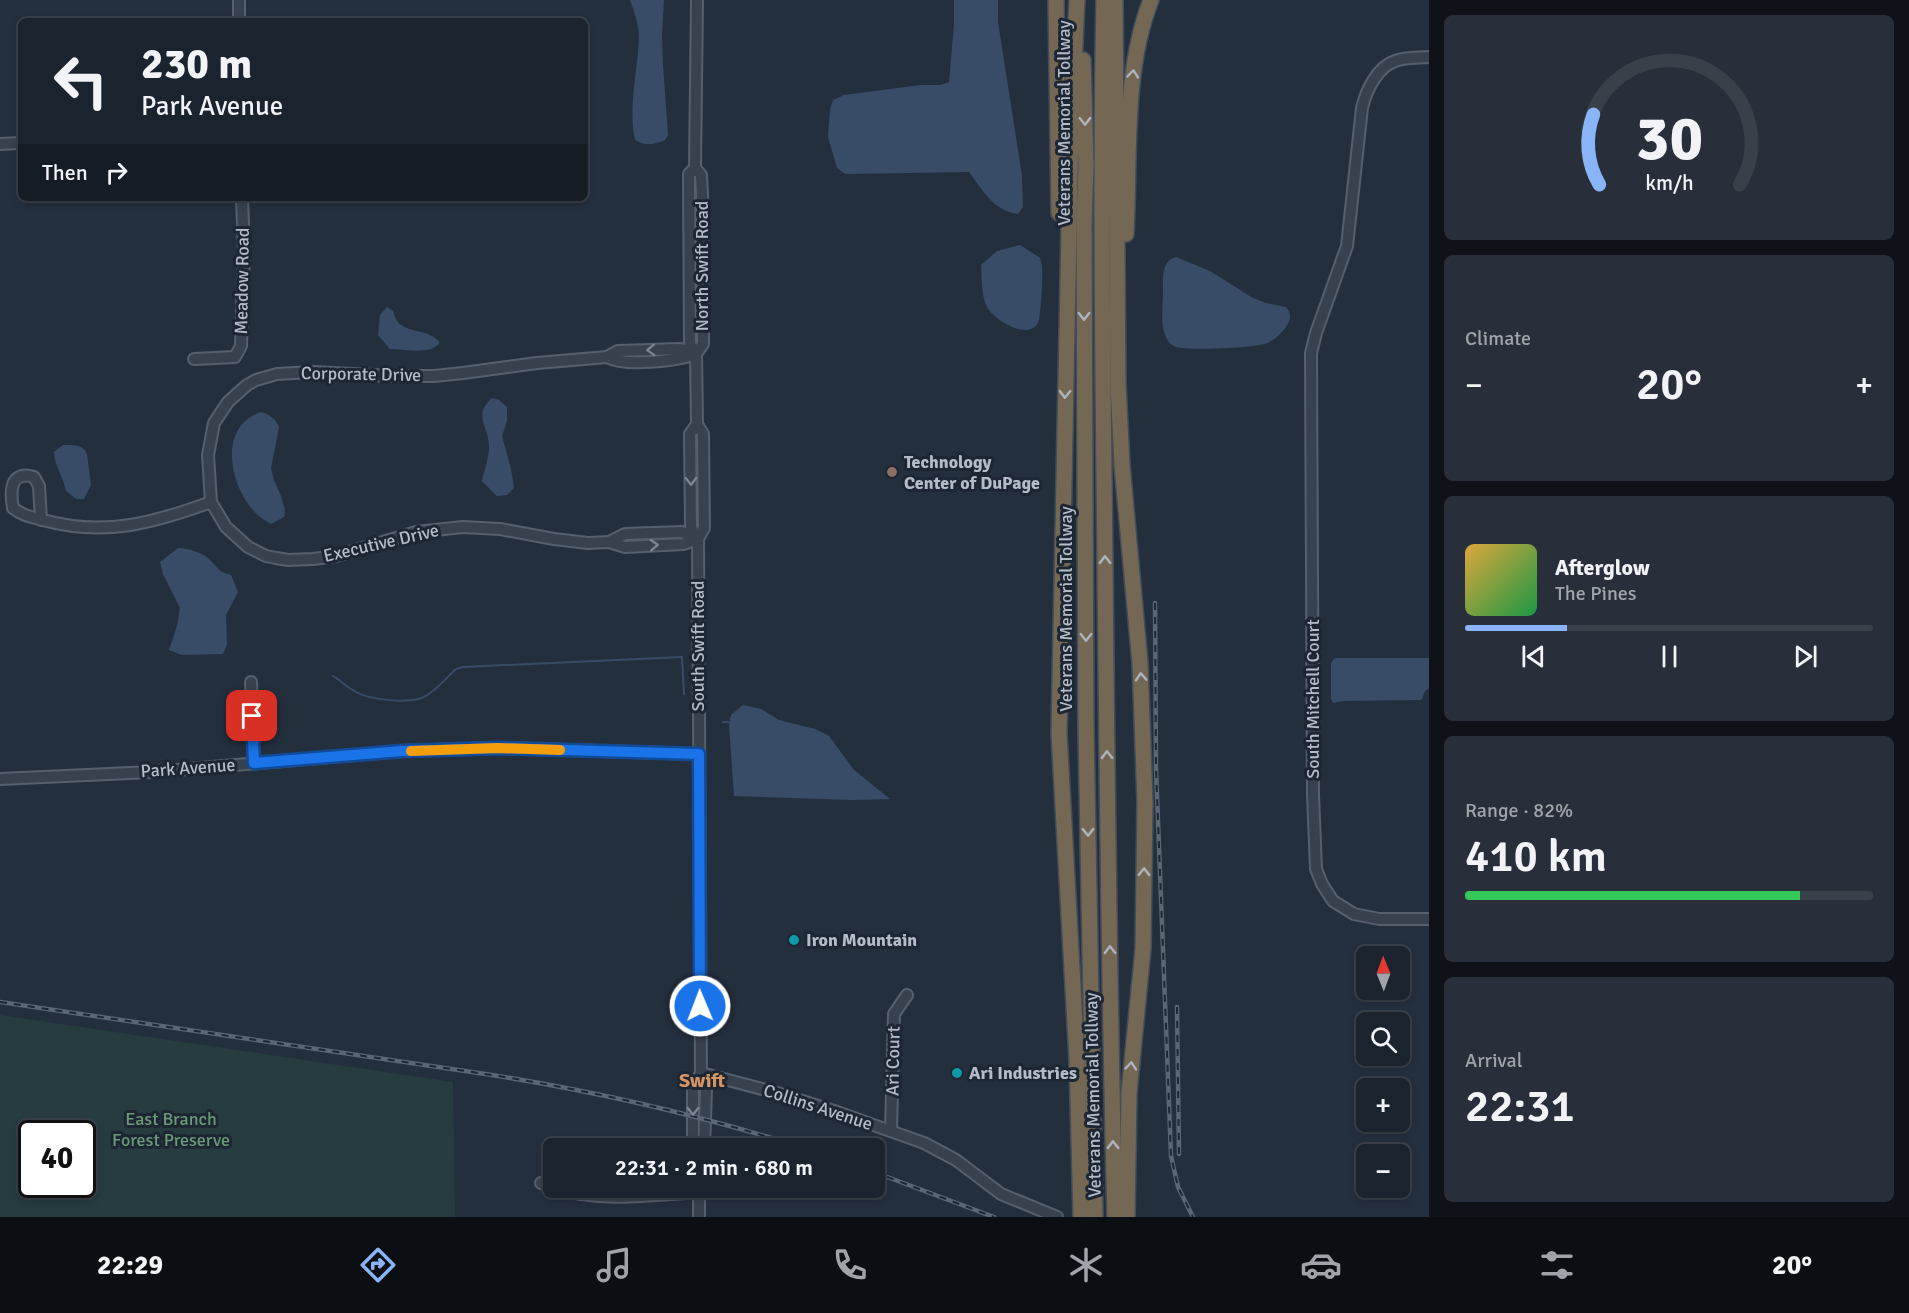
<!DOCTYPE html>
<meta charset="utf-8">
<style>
body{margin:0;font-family:Signika,sans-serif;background:#282f3a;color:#f1f3f6;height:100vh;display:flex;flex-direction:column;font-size:22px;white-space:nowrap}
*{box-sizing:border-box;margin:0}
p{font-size:20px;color:#a0a4aa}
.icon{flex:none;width:33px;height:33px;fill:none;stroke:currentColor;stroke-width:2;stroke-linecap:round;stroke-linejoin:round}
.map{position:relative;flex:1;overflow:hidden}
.panel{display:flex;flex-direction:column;gap:15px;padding:15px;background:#0f1319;width:480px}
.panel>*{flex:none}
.guide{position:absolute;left:18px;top:18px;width:570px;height:183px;border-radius:9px;box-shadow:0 3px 9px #0003,0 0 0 2px #39404a;background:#1b232e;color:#f1f3f6;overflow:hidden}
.needle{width:39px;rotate:359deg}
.controls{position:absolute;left:1356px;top:946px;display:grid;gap:12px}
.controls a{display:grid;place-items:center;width:54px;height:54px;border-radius:9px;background:#1b232e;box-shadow:0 3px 9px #0003,0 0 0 2px #39404a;font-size:30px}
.speed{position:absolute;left:18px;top:1120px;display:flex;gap:12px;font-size:30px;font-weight:700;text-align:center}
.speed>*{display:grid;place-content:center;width:78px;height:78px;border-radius:50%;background:#1b232e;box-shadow:0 3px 9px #0003,0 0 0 2px #39404a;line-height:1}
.speed .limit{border:3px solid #111;border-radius:9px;background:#fff;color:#111}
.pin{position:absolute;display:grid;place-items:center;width:51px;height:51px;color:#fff;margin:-26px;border-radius:12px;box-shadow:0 3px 9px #0006}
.me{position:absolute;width:66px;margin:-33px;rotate:359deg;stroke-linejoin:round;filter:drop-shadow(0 0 4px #0008)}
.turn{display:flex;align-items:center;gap:21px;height:126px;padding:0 24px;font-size:27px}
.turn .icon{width:78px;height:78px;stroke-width:2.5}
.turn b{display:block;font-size:42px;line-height:51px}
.then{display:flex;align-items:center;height:57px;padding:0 24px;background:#0003;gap:12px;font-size:22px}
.big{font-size:45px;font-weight:600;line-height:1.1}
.panel .tile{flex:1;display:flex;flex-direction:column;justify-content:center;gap:9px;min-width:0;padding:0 21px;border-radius:9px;background:#282f3a}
.panel .dial{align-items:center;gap:0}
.dial svg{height:156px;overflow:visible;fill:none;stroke:#39404a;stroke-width:7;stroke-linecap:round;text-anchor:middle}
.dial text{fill:#f1f3f6;stroke:none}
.song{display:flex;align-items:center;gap:18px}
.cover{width:72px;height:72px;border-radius:9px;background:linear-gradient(135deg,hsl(40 70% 55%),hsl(140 70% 35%))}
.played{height:6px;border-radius:3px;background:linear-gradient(90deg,#8ab4f8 25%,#39404a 25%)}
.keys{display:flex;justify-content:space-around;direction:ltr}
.heat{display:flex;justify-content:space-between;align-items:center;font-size:33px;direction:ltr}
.charge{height:9px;border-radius:4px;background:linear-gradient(90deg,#34c759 82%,#39404a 0)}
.trip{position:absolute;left:543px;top:1138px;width:342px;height:60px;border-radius:9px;background:#1b232e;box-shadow:0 3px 9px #0003,0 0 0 2px #39404a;font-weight:600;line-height:60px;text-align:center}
.menu{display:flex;height:96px;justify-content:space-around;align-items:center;background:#0b0e12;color:#a0a4aa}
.menu .icon{width:42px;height:42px}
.menu .on{color:#8ab4f8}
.menu b{font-size:27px;color:#f1f3f6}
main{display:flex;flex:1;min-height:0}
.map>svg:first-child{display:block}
.green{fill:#263c3f;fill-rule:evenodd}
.water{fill:#394c67}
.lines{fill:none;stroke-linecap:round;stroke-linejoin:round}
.stream{stroke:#394c67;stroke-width:2}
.minor-casing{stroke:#565f6c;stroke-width:14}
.highway-casing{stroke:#434c59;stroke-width:18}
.minor{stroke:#38414e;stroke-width:10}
.highway{stroke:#746855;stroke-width:15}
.rail-casing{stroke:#5a6575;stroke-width:4.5}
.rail{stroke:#1d2633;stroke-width:2;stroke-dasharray:7;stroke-linecap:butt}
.oneway{stroke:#aeb4bd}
.oneway2{stroke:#7c8592}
.route-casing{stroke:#114b97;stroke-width:15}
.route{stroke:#1a73e8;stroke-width:10}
.slow{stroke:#f59e0b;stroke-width:10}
.education-dot{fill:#8d6e63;stroke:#1d2633;stroke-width:2}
.culture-dot{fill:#0f9aa8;stroke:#1d2633;stroke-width:2}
.labels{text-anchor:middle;stroke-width:6;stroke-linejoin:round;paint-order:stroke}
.street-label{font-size:18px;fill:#b4bcc9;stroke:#1d2633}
.poi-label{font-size:18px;font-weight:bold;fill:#b4bcc9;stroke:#1d2633;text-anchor:start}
.park-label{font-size:18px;fill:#6b9a76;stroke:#1d2633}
.neighbourhood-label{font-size:20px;font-weight:bold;fill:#d59563;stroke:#1d2633}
</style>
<main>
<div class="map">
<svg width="1429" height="1217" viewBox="0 0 1429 1217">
<rect width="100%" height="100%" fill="#242f3e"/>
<path class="green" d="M0,1015L453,1082L455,1217H0ZM32,1134H82V1185H32Z"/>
<g class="water">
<path d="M630,0H664L662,35L663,65L668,135L665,140C654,145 646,146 635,140C628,105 638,72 639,37C639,24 634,12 630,0Z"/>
<path d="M954,0H998V22L1022,176L1023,207L1018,214C994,211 982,190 969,172L845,174L837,168L828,137L830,110L833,100L844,95L921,85H941L949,82L954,24Z"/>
<path d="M1020,245L1040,258L1042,266C1043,276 1041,316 1038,323C1028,341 994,320 987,307C981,295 982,278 981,265L997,251Z"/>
<path d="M1176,257L1210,271L1251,297L1266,303L1286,307C1292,314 1291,320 1286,327C1280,335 1273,342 1264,344C1250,348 1196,350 1181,348C1176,347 1172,346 1169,342C1159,329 1163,307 1163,292C1163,279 1161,261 1176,257Z"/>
<path d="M387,307L393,311C398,336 424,326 439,341V344C428,355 405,349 390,349L378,335L380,315Z"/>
<path d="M492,398L499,400L507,407V421L502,436L511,469L514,488L507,495L497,496L482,481C484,470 489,459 489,447C489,425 472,416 492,398Z"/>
<path d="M261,412C270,415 275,418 279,427L271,468L274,480L281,496L285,510L284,517L271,524C233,507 211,428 261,412Z"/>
<path d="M63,445C73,445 83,444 87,454L91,485L84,499H76L66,491C64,478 54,465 54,452Z"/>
<path d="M178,548C188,548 204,553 211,561C220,570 217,571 231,575L238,592L226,615L227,645L223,654L182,655L169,650L177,626L180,608L163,574L160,562Z"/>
<polygon points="1335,658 1429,658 1429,688 1425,691 1422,699 1420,700 1344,701 1333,703 1331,699 1331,663"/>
<polygon points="743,705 761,709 779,720 815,729 829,736 854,770 890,799 853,800 734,796 729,724 731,715"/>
</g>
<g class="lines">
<g class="stream">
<path d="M333,676C341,681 348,688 356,692C370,700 409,704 424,697C436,691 446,678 456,669L463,667L682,657L684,694"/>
<polyline points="723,722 728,722"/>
</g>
<defs>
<g id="minor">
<polyline points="239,0 239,21"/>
<polyline points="697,0 695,168 689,174 690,344 696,354 697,424 703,434 704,528 698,539 701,1073 706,1090 704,1149"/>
<path d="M1429,57C1418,58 1405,57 1395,61C1377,67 1366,91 1362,108L1347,246L1316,333L1311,353L1313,795L1316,869L1322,884L1333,901L1354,914L1379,919H1429"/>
<polyline points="0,144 21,143"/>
<polyline points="695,168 701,175 702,193 703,344 696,354"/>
<polyline points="696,354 680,349 618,351 607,357 537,363 463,373 434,376 393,376 312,372 277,374 256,380 247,385 228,402 214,423 208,455 211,502 226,527 248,547 266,556 276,558 288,560 313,559 336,556 416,532 463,527 500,529 554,539 588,543 609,542 625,547 683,544 698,539"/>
<path d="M607,357C626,367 675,361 696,354"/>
<polyline points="194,359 235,357 241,346 244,253 242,198"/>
<polyline points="697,424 690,434 691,528 698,539"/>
<path d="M41,520L39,486L34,477C10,470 10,491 13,508C23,516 32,517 43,520C104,537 154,523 211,502"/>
<polyline points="609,542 625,534 682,532 698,539"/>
<polyline points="251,682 254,763"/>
<polyline points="0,779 152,772 402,751 498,748 699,754"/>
<polyline points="701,1073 774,1092 837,1112 924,1143 956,1160 1001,1194 1057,1217"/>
<polyline points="891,1131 894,1014 907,995"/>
<polyline points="695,1149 693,1146 693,1089 701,1073"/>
<polyline points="541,1183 554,1187"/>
<path d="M556,1188C601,1203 652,1195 699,1192"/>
<polyline points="699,1188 699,1217"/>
</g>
<g id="highway">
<polyline points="1056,0 1059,213"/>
<polyline points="1077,0 1071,129 1059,733 1077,1060 1081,1217"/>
<path d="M1104,0C1100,187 1103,375 1105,563C1107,781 1109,999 1115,1217"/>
<polyline points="1115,0 1118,384 1122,465 1140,663 1145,803 1143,949 1129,1093 1127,1217"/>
<polyline points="1083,60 1086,166 1084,222 1086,731 1095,1217"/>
<path d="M1126,234C1130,158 1123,71 1151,0"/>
</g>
</defs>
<use href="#minor" class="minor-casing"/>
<use href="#highway" class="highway-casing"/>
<use href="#minor" class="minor"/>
<use href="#highway" class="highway"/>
<defs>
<g id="rail">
<polyline points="1155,603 1156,769 1171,1156 1178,1187 1193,1217"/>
<path d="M0,1002L492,1075C599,1092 704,1116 807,1149"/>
<polyline points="1177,1007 1179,1154"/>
<polyline points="874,1172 994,1217"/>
</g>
</defs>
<use href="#rail" class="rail-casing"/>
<use href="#rail" class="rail"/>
</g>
<defs><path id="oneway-chevron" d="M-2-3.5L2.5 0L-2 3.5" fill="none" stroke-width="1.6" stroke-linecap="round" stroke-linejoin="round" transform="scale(1.5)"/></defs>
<g class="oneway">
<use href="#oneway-chevron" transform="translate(1133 74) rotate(-85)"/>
<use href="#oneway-chevron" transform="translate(1085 121) rotate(89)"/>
<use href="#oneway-chevron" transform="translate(1084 316) rotate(90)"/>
<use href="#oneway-chevron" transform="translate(1065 394) rotate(91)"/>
<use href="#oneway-chevron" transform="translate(1105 560) rotate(-91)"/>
<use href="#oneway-chevron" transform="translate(1086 637) rotate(90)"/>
<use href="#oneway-chevron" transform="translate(1141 677) rotate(-93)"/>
<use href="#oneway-chevron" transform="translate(1107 755) rotate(-91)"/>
<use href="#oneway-chevron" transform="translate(1088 832) rotate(89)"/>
<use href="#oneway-chevron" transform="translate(1144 872) rotate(-89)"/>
<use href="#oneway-chevron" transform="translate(1110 950) rotate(-91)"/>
<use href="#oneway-chevron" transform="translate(1131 1066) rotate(-85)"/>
<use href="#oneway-chevron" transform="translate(1113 1145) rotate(-91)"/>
</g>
<g class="oneway2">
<use href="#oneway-chevron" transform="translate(651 350) rotate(178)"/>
<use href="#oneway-chevron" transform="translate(691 481) rotate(89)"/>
<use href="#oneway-chevron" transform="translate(654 545) rotate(-3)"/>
<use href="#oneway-chevron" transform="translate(693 1111) rotate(90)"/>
</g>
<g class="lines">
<defs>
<polyline id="route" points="252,716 254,763 402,751 498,748 699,754 700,1006"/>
</defs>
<use href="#route" class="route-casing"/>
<use href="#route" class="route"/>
<polyline class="slow" points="411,751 498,748 560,750"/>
</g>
<circle class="education-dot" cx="892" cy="472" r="6"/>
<g class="culture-dot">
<circle cx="794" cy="940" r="6"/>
<circle cx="957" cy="1073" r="6"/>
</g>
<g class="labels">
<g class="street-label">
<text transform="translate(1064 123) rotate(-90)" y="6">Veterans Memorial Tollway</text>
<text transform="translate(702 266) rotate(-90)" y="6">North Swift Road</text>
<text transform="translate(242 281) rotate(-89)" y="6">Meadow Road</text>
<text transform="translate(361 374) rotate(1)" y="6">Corporate Drive</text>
<text transform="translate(381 543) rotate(-13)" y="6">Executive Drive</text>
<text transform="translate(1066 609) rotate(-90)" y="6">Veterans Memorial Tollway</text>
<text transform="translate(698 646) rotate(-90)" y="6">South Swift Road</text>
<text transform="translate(1313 699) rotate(-90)" y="6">South Mitchell Court</text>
<text transform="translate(188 768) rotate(-4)" y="6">Park Avenue</text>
<text transform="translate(893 1061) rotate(-89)" y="6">Ari Court</text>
<text transform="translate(1093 1095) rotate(-91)" y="6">Veterans Memorial Tollway</text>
<text transform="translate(818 1107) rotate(18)" y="6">Collins Avenue</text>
</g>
<g class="poi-label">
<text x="904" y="468">Technology<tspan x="904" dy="21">Center of DuPage</tspan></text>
<text x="806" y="946">Iron Mountain</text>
<text x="969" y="1079">Ari Industries</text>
</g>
<g class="park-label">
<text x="171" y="1125">East Branch<tspan x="171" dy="21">Forest Preserve</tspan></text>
</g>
<g class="neighbourhood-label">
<text x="702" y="1087">Swift</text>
</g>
</g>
</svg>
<div class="controls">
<a><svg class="needle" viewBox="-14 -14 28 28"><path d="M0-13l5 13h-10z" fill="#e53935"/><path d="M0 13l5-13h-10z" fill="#a0a4aa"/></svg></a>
<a><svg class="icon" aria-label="search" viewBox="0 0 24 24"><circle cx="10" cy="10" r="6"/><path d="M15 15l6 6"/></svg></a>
<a>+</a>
<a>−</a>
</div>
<div class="speed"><div class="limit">40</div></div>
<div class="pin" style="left:252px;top:716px;background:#d93025"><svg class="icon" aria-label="arrive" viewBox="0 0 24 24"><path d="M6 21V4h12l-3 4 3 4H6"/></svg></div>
<svg class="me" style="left:700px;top:1006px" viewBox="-20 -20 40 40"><circle r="17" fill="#1a73e8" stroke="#fff" stroke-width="3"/><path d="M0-11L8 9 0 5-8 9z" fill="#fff"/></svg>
<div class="trip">22:31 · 2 min · 680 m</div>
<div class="guide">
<div class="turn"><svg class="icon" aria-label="left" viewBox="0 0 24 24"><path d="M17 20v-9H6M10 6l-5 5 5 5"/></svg><div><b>230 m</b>Park Avenue</div></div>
<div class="then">Then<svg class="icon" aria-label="right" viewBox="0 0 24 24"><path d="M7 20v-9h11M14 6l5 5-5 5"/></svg></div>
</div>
</div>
<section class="panel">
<div class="tile dial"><svg viewBox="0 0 100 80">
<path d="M14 69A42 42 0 1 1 86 69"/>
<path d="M14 69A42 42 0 0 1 11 33" stroke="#8ab4f8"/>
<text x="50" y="56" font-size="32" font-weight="700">30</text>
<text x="50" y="72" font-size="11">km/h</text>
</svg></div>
<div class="tile"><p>Climate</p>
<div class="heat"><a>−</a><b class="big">20°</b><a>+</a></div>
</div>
<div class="tile">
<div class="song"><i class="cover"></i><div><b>Afterglow</b><p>The Pines</p></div></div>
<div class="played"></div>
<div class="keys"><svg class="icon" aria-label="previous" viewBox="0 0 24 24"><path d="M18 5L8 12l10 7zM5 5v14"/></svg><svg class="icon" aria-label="pause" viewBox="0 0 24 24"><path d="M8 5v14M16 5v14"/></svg><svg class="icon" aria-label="next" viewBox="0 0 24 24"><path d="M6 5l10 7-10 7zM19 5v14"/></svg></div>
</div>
<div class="tile"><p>Range · 82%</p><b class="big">410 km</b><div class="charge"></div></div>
<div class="tile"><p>Arrival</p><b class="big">22:31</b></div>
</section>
</main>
<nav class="menu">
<b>22:29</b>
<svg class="icon on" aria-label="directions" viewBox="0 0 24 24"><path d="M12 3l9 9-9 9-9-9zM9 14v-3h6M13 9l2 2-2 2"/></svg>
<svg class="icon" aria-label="music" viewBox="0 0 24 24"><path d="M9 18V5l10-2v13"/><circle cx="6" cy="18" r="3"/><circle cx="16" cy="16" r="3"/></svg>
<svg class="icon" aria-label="phone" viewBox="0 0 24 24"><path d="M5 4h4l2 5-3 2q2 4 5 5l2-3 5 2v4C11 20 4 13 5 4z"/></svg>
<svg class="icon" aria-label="climate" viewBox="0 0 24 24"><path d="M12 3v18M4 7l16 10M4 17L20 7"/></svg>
<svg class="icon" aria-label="car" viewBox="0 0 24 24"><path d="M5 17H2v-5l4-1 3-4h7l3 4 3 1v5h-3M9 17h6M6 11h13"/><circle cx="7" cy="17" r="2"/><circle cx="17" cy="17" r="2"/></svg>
<svg class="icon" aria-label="filters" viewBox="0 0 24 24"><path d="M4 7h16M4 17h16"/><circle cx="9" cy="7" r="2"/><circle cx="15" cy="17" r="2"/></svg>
<b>20°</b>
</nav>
